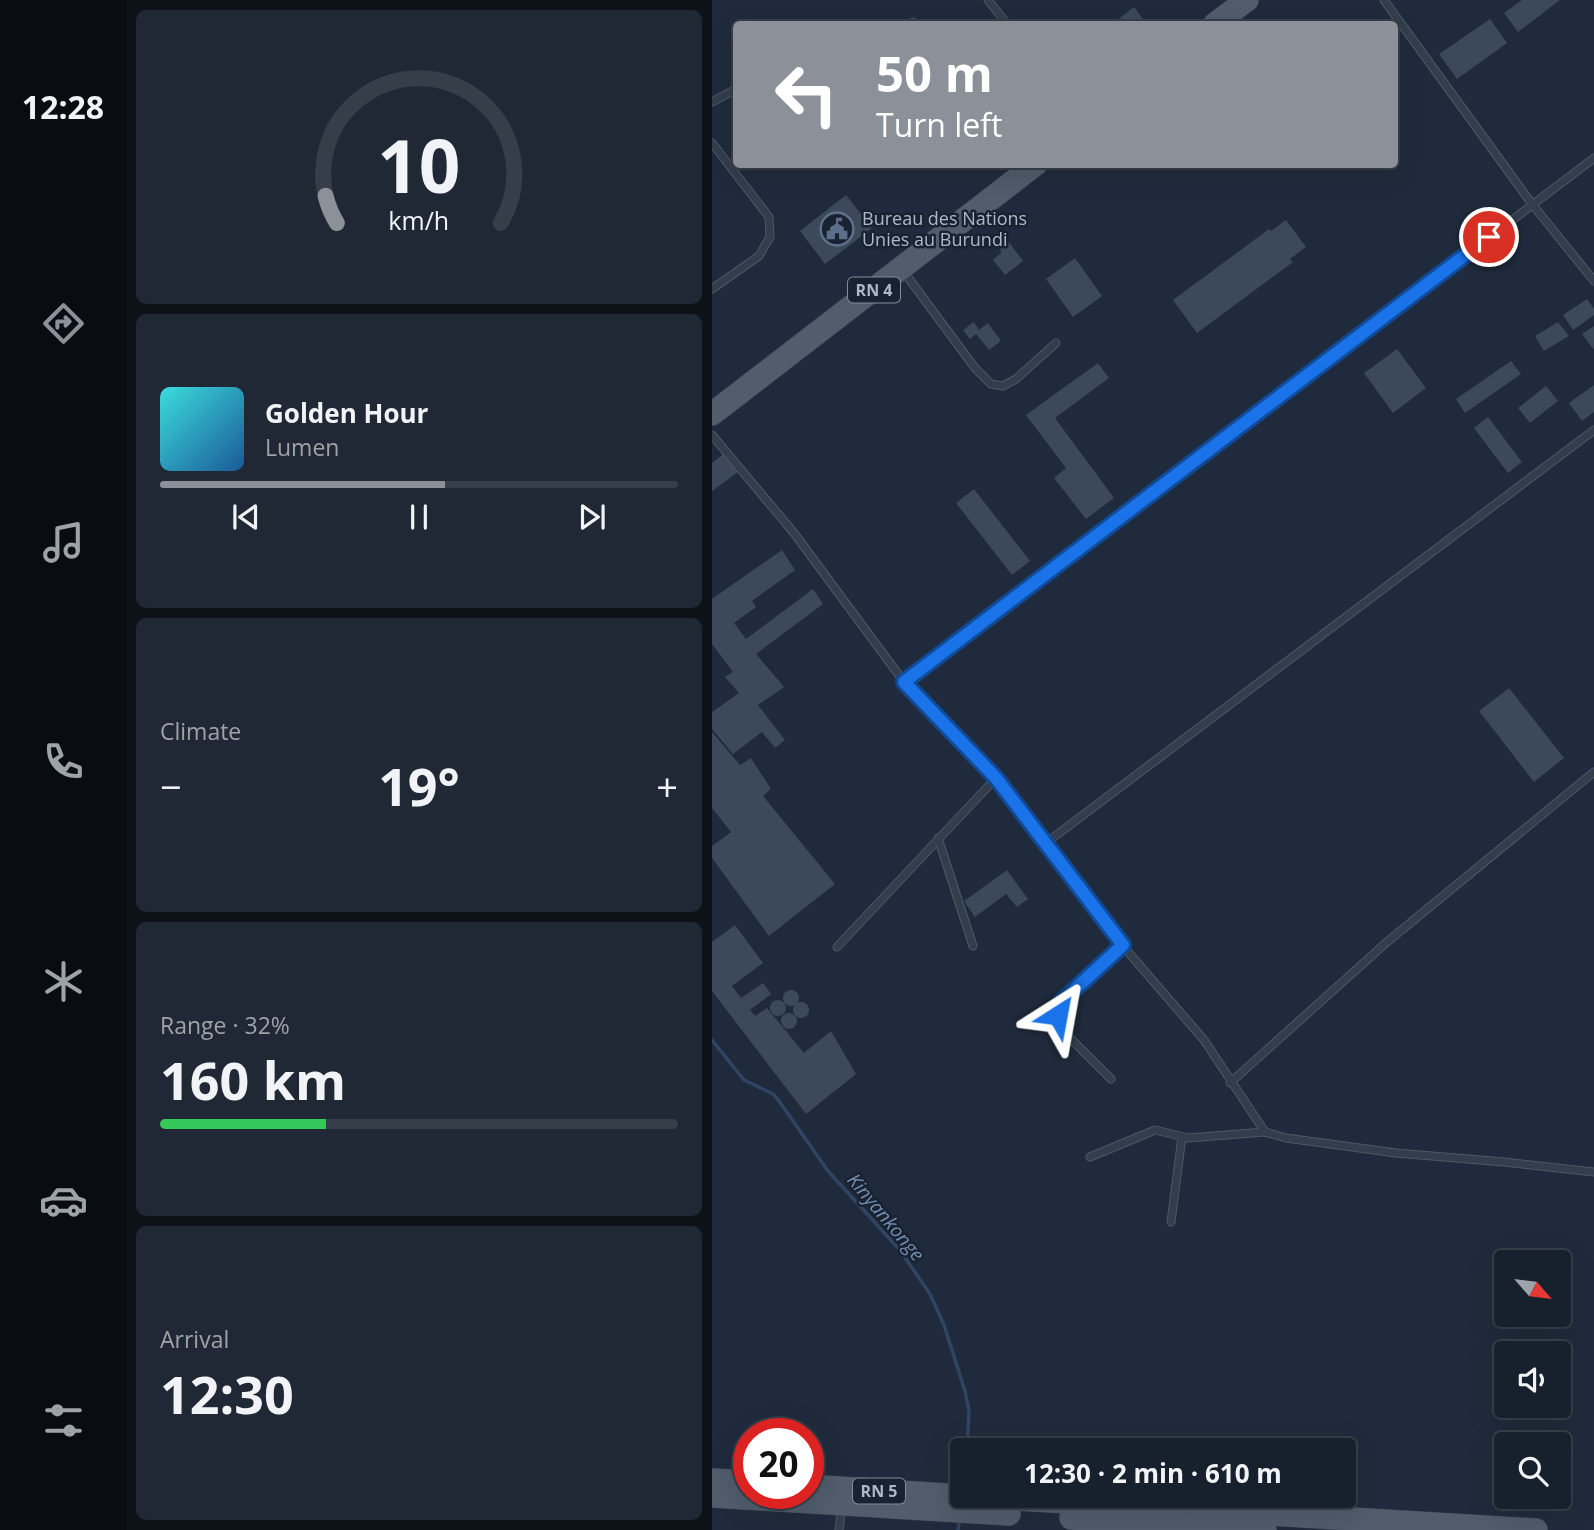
<!DOCTYPE html>
<meta charset="utf-8">
<style>
body{margin:0;font-family:"Open Sans",sans-serif;background:#202835;color:#f1f3f6;height:100vh;display:flex;flex-direction:column;font-size:26px;white-space:nowrap}
*{box-sizing:border-box;margin:0}
p{font-size:23px;color:#9ea3aa}
.icon{flex:none;width:38px;height:38px;fill:none;stroke:currentColor;stroke-width:2;stroke-linecap:round;stroke-linejoin:round}
.map{position:relative;flex:1;overflow:hidden}
.panel{display:flex;flex-direction:column;gap:10px;padding:10px;background:#0d1219;width:586px}
.panel>*{flex:none}
.hud{position:absolute;left:21px;top:21px;width:665px;height:147px;border-radius:7px;box-shadow:0 7px 28px #0002,0 0 0 2px #363e49;background:#8c9099;color:#fff;overflow:hidden}
.needle{width:46px;rotate:118deg}
.tools{position:absolute;left:782px;top:1250px;display:grid;gap:14px}
.tools a{display:grid;place-items:center;width:77px;height:77px;border-radius:7px;background:#17202d;box-shadow:0 7px 28px #0002,0 0 0 2px #363e49;font-size:35px}
.speed{position:absolute;left:21px;top:1418px;display:flex;gap:14px;font-size:35px;font-weight:700;text-align:center}
.speed>*{display:grid;place-content:center;width:91px;height:91px;border-radius:50%;background:#17202d;box-shadow:0 7px 28px #0002,0 0 0 2px #363e49;line-height:1}
.speed .limit{border:10px solid #d22;background:#fff;color:#111}
.pin{position:absolute;display:grid;place-items:center;width:60px;height:60px;color:#fff;margin:-30px;border:4px solid #fff;border-radius:50%;box-shadow:0 2px 7px #0007}
.me{position:absolute;width:77px;margin:-38px;rotate:34deg;stroke-linejoin:round;filter:drop-shadow(0 0 5px #0008)}
.turn{display:flex;align-items:center;gap:24px;height:147px;padding:0 28px;font-size:32px}
.turn .icon{width:91px;height:91px;stroke-width:2.5}
.turn b{display:block;font-size:49px;line-height:60px}
.big{font-size:52px;font-weight:700;line-height:1.1}
.panel .tile{flex:1;display:flex;flex-direction:column;justify-content:center;gap:10px;min-width:0;padding:0 24px;border-radius:10px;background:#202835}
.panel .dial{align-items:center;gap:0}
.dial svg{height:182px;overflow:visible;fill:none;stroke:#363e49;stroke-width:7;stroke-linecap:round;text-anchor:middle}
.dial text{fill:#f1f3f6;stroke:none}
.song{display:flex;align-items:center;gap:21px}
.cover{width:84px;height:84px;border-radius:10px;background:linear-gradient(135deg,hsl(180 70% 55%),hsl(210 70% 35%))}
.played{height:7px;border-radius:4px;background:linear-gradient(90deg,#8c9099 55%,#363e49 55%)}
.keys{display:flex;justify-content:space-around;direction:ltr}
.heat{display:flex;justify-content:space-between;align-items:center;font-size:38px;direction:ltr}
.charge{height:10px;border-radius:5px;background:linear-gradient(90deg,#34c759 32%,#363e49 0)}
.trip{position:absolute;left:238px;top:1438px;width:406px;height:70px;border-radius:7px;background:#17202d;box-shadow:0 7px 28px #0002,0 0 0 2px #363e49;font-weight:700;line-height:70px;text-align:center}
main{display:flex;flex:1;min-height:0}
.dock{display:flex;flex-direction:column;width:126px;justify-content:space-around;align-items:center;background:#090d12;color:#9ea3aa}
.dock .icon{width:49px;height:49px}
.dock .current{color:#8c9099}
.dock b{font-size:32px;color:#f1f3f6}
.map>svg:first-child{display:block}
.lines{fill:none;stroke-linecap:round;stroke-linejoin:round}
.stream{stroke:#304463;stroke-width:3.5}
.building{fill:#3b495b}
.service-casing{stroke:#4e5867;stroke-width:9}
.primary-casing{stroke:#3d4655;stroke-width:24}
.service{stroke:#333d4c;stroke-width:7}
.primary{stroke:#515c6c;stroke-width:23}
.route-casing{stroke:#114b97;stroke-width:18}
.route{stroke:#1a73e8;stroke-width:12}
.labels{text-anchor:middle;stroke-width:5;stroke-linejoin:round;paint-order:stroke}
.shield{fill:#192230;stroke:#818b9a;stroke-width:2}
.shield-label{font-size:16px;font-weight:bold;fill:#aeb8c8}
.poi-label{font-size:18px;fill:#aeb8c8;stroke:#192230;text-anchor:start}
.water-label{font-size:19px;font-style:italic;fill:#748eb3;stroke:#192230}
</style>
<main>
<nav class="dock">
<b>12:28</b>
<svg class="icon current" aria-label="directions" viewBox="0 0 24 24"><path d="M12 3l9 9-9 9-9-9zM9 14v-3h6M13 9l2 2-2 2"/></svg>
<svg class="icon" aria-label="music" viewBox="0 0 24 24"><path d="M9 18V5l10-2v13"/><circle cx="6" cy="18" r="3"/><circle cx="16" cy="16" r="3"/></svg>
<svg class="icon" aria-label="phone" viewBox="0 0 24 24"><path d="M5 4h4l2 5-3 2q2 4 5 5l2-3 5 2v4C11 20 4 13 5 4z"/></svg>
<svg class="icon" aria-label="climate" viewBox="0 0 24 24"><path d="M12 3v18M4 7l16 10M4 17L20 7"/></svg>
<svg class="icon" aria-label="car" viewBox="0 0 24 24"><path d="M5 17H2v-5l4-1 3-4h7l3 4 3 1v5h-3M9 17h6M6 11h13"/><circle cx="7" cy="17" r="2"/><circle cx="17" cy="17" r="2"/></svg>
<svg class="icon" aria-label="filters" viewBox="0 0 24 24"><path d="M4 7h16M4 17h16"/><circle cx="9" cy="7" r="2"/><circle cx="15" cy="17" r="2"/></svg>
</nav>
<section class="panel">
<div class="tile dial"><svg viewBox="0 0 100 80">
<path d="M14 69A42 42 0 1 1 86 69"/>
<path d="M14 69A42 42 0 0 1 9 57" stroke="#8c9099"/>
<text x="50" y="56" font-size="32" font-weight="700">10</text>
<text x="50" y="72" font-size="11">km/h</text>
</svg></div>
<div class="tile">
<div class="song"><i class="cover"></i><div><b>Golden Hour</b><p>Lumen</p></div></div>
<div class="played"></div>
<div class="keys"><svg class="icon" aria-label="previous" viewBox="0 0 24 24"><path d="M18 5L8 12l10 7zM5 5v14"/></svg><svg class="icon" aria-label="pause" viewBox="0 0 24 24"><path d="M8 5v14M16 5v14"/></svg><svg class="icon" aria-label="next" viewBox="0 0 24 24"><path d="M6 5l10 7-10 7zM19 5v14"/></svg></div>
</div>
<div class="tile"><p>Climate</p>
<div class="heat"><a>−</a><b class="big">19°</b><a>+</a></div>
</div>
<div class="tile"><p>Range · 32%</p><b class="big">160 km</b><div class="charge"></div></div>
<div class="tile"><p>Arrival</p><b class="big">12:30</b></div>
</section>
<div class="map">
<svg width="882" height="1530" viewBox="0 0 882 1530">
<rect width="100%" height="100%" fill="#1f2b3c"/>
<g class="lines">
<g class="stream">
<polyline points="0,1040 32,1080 61,1094 67,1101 116,1171 187,1249 218,1294 232,1325 253,1391 257,1411 255,1451"/>
<polyline points="246,1530 248,1518"/>
</g>
</g>
<g class="building">
<polygon points="810,0 848,0 806,32 792,13"/>
<polygon points="422,7 435,24 400,24"/>
<polygon points="778,19 795,43 745,79 727,54"/>
<polygon points="134,195 160,228 113,264 88,231"/>
<polygon points="574,220 594,247 578,259 581,262 485,333 461,300 557,229 559,231"/>
<polygon points="296,241 311,261 293,275 281,260 289,253 288,247"/>
<polygon points="363,258 390,296 361,317 334,279"/>
<polygon points="875,299 882,309 882,315 861,330 851,315"/>
<polygon points="262,322 267,330 276,323 289,341 277,350 264,334 258,339 251,330"/>
<polygon points="846,322 857,336 832,351 823,336"/>
<polygon points="882,326 882,350 870,334"/>
<polygon points="685,349 714,388 681,413 652,373"/>
<polygon points="799,361 809,374 753,413 744,399"/>
<polygon points="386,363 397,378 343,418 402,498 374,519 342,478 354,468 314,415"/>
<polygon points="882,385 882,412 870,421 857,403"/>
<polygon points="834,386 846,401 818,423 806,408"/>
<polygon points="776,417 810,462 796,473 762,428"/>
<polygon points="11,454 26,472 0,491 0,463"/>
<polygon points="262,489 318,561 300,575 244,503"/>
<polygon points="70,550 83,570 40,601 44,607 22,623 34,639 101,589 111,604 44,654 72,687 46,705 73,740 63,748 50,732 21,754 0,729 0,712 27,693 13,677 21,672 0,644 0,599"/>
<polygon points="797,688 852,758 822,782 767,711"/>
<polygon points="0,732 28,765 39,758 59,789 51,796 123,884 57,936 0,858 0,846 19,832 0,808"/>
<polygon points="295,870 316,899 305,907 294,894 263,917 252,901"/>
<polygon points="23,925 51,963 20,986 29,998 51,983 59,994 38,1010 43,1016 55,1008 92,1053 119,1031 144,1074 94,1114 0,991 0,942"/>
<circle cx="79" cy="998" r="8"/>
<circle cx="66" cy="1008" r="8"/>
<circle cx="89" cy="1010" r="8"/>
<circle cx="77" cy="1021" r="8"/>
</g>
<g class="lines">
<defs>
<g id="service">
<polyline points="276,0 295,24"/>
<polyline points="672,0 820,204 882,281"/>
<polyline points="198,24 201,22"/>
<polyline points="0,102 24,89"/>
<polyline points="0,143 57,217 58,237 47,256 0,289"/>
<polyline points="192,272 263,368 279,384 291,386 304,379 344,343"/>
<polyline points="0,435 82,533 192,682 284,778 410,945 492,1040 553,1132 574,1138 684,1153 792,1162 882,1172"/>
<polyline points="192,682 882,158"/>
<polyline points="226,838 261,946"/>
<polyline points="334,843 882,430"/>
<polyline points="125,947 284,778"/>
<polyline points="399,1079 349,1029 346,1015 349,1002 410,945"/>
<polyline points="518,1083 675,942 882,772"/>
<polyline points="378,1157 443,1130 476,1138 553,1132"/>
<polyline points="459,1222 470,1137"/>
<polyline points="127,1530 130,1506"/>
</g>
<g id="primary">
<polyline points="503,24 535,0"/>
<polyline points="0,414 324,164"/>
<polyline points="0,1480 37,1482"/>
<polyline points="96,1486 250,1496"/>
<polyline points="0,1496 297,1514"/>
<polyline points="256,1496 824,1530"/>
<polyline points="359,1518 553,1530"/>
</g>
</defs>
<use href="#service" class="service-casing"/>
<use href="#primary" class="primary-casing"/>
<use href="#service" class="service"/>
<use href="#primary" class="primary"/>
</g>
<g class="lines">
<defs>
<polyline id="route" points="346,1015 349,1002 411,945 284,778 192,682 777,237"/>
</defs>
<use href="#route" class="route-casing"/>
<use href="#route" class="route"/>
</g>
<defs>
<symbol id="civic-ring" viewBox="-11 -11 22 22"><circle r="9.5" fill="#192230" stroke="#5c6f8a" stroke-width="1.5"/><path d="M-.6-6.5H3V-4.5H.6V-3L4-1V1h2V6H-6V1h2V-1L-.6-3ZM-1.2 2.5V6h2.4V2.5Z" fill="#5c6f8a"/></symbol>
</defs>
<g fill-rule="evenodd">
<use href="#civic-ring" x="106" y="210" width="38" height="38"/>
</g>
<g class="labels">
<g class="shield">
<rect x="136" y="277.5" width="52" height="25" rx="5"/>
<rect x="141" y="1478.5" width="52" height="25" rx="5"/>
</g>
<g class="shield-label">
<text x="162" y="296">RN 4</text>
<text x="167" y="1497">RN 5</text>
</g>
<g class="poi-label">
<text x="150" y="225">Bureau des Nations<tspan x="150" dy="21">Unies au Burundi</tspan></text>
</g>
<g class="water-label">
<text transform="translate(174 1217) rotate(50)" y="7">Kinyankonge</text>
</g>
</g>
</svg>
<div class="tools">
<a><svg class="needle" viewBox="-14 -14 28 28"><path d="M0-13l5 13h-10z" fill="#e53935"/><path d="M0 13l5-13h-10z" fill="#9ea3aa"/></svg></a>
<a><svg class="icon" aria-label="sound" viewBox="0 0 24 24"><path d="M4 9h4l5-4v14l-5-4H4zM17 9q2 3 0 6"/></svg></a>
<a><svg class="icon" aria-label="search" viewBox="0 0 24 24"><circle cx="10" cy="10" r="6"/><path d="M15 15l6 6"/></svg></a>
</div>
<div class="speed"><div class="limit">20</div></div>
<div class="pin" style="left:777px;top:237px;background:#d93025"><svg class="icon" aria-label="arrive" viewBox="0 0 24 24"><path d="M6 21V4h12l-3 4 3 4H6"/></svg></div>
<svg class="me" style="left:346px;top:1015px" viewBox="-20 -20 40 40"><path d="M0-17L14 15 0 8-14 15z" fill="#1a73e8" stroke="#fff" stroke-width="4"/></svg>
<div class="trip">12:30 · 2 min · 610 m</div>
<div class="hud">
<div class="turn"><svg class="icon" aria-label="left" viewBox="0 0 24 24"><path d="M17 20v-9H6M10 6l-5 5 5 5"/></svg><div><b>50 m</b>Turn left</div></div>
</div>
</div>
</main>
